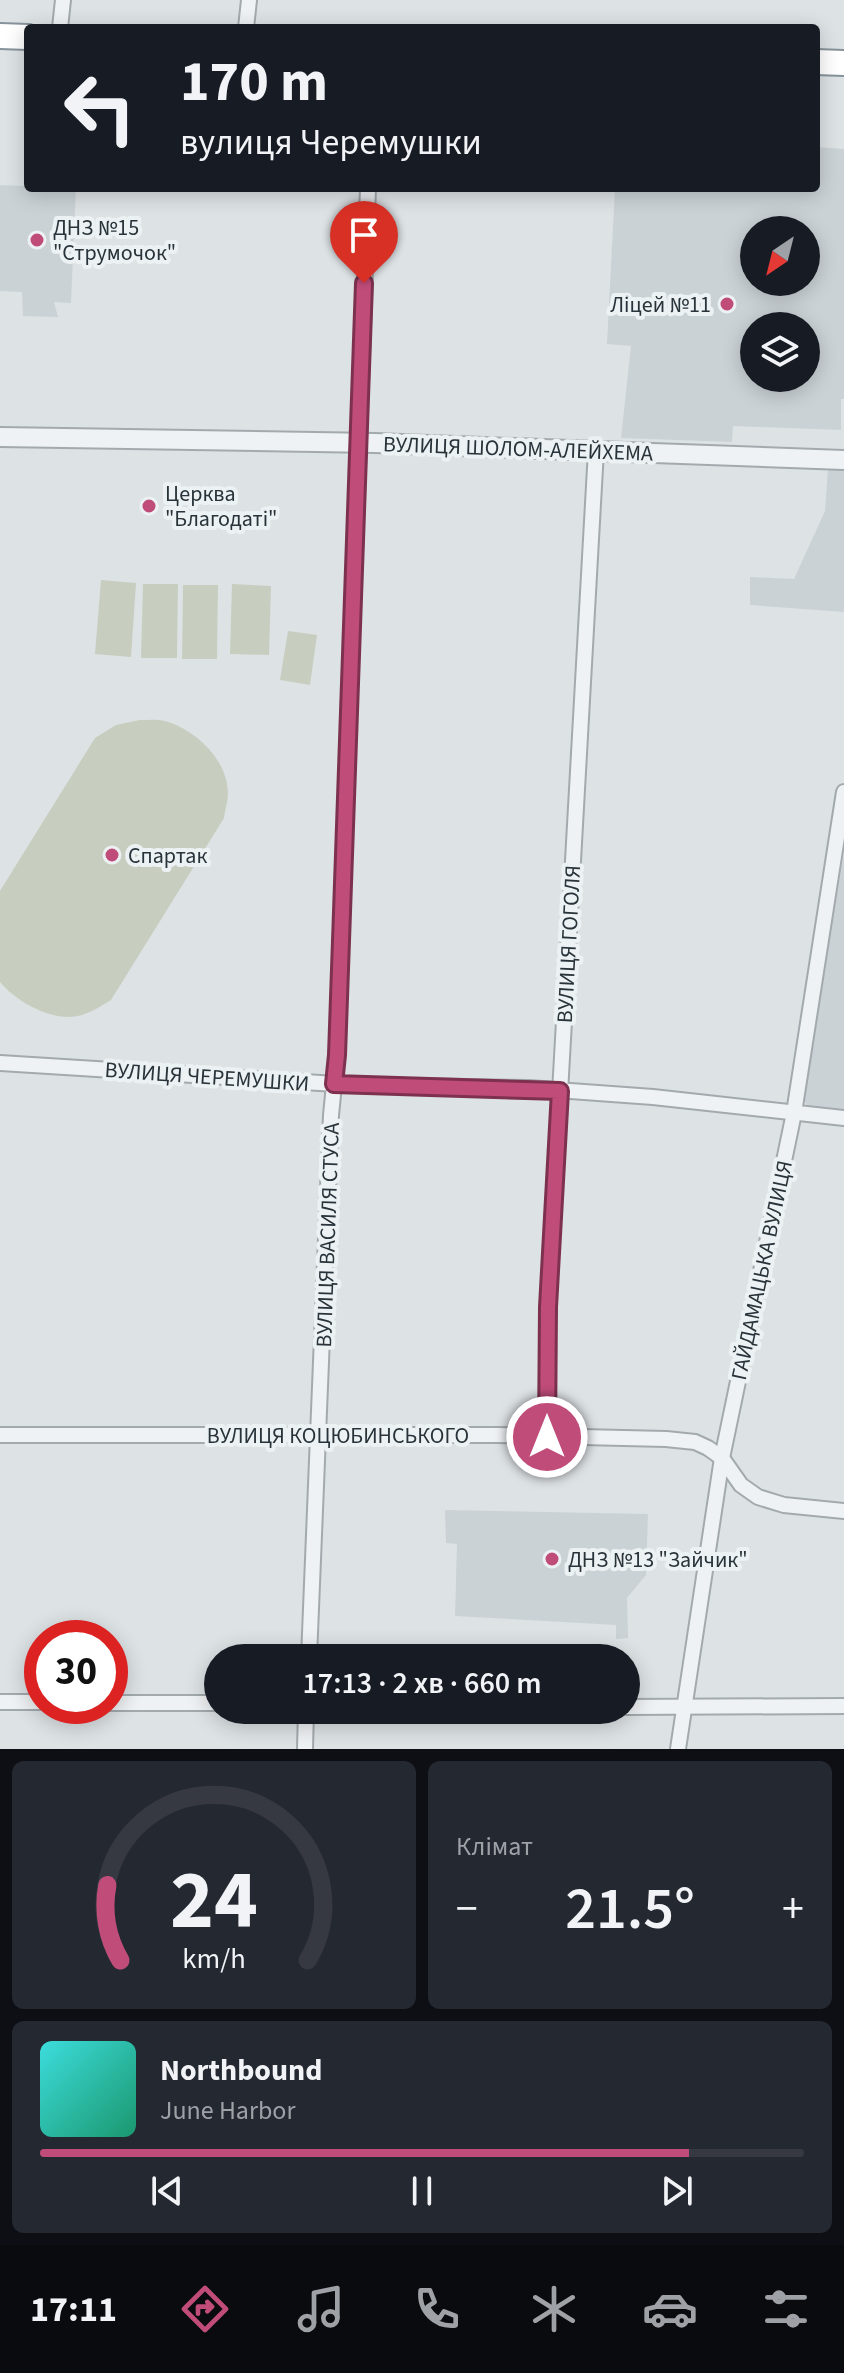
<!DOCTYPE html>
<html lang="uk">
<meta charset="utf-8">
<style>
body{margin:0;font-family:"Source Sans 3",sans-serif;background:#242831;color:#f1f3f6;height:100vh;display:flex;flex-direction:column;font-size:30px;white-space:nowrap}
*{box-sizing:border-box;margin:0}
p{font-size:26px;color:#9ea1a6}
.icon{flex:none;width:44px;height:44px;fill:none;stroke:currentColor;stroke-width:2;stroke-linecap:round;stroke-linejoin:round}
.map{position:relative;height:1749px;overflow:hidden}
.side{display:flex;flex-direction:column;gap:12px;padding:12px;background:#0d0f14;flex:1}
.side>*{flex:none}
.guide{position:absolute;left:24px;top:24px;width:796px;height:168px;border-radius:8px;box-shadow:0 4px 20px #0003;background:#171b24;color:#f1f3f6;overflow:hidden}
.needle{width:52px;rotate:215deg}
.controls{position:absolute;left:740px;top:216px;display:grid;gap:16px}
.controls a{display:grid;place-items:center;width:80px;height:80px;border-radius:50%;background:#171b24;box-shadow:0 4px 20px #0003;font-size:40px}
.speed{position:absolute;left:24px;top:1620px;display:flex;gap:16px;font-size:40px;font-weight:700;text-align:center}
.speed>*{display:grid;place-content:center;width:104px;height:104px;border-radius:50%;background:#171b24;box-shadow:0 4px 20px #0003;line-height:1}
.speed .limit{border:12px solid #d22;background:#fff;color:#111}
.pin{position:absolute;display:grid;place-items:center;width:68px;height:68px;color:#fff;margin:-82px -34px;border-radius:50% 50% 50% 0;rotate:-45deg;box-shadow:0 0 8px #0007}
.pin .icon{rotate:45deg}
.me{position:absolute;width:88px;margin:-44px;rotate:0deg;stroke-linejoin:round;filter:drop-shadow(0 0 6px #0008)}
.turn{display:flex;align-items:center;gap:28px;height:168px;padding:0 24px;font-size:36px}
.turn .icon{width:104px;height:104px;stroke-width:2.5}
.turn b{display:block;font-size:56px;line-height:68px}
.big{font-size:60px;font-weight:600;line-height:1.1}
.side .card{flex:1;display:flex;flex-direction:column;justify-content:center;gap:12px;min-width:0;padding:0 28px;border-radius:12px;background:#242831}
.side .dial{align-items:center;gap:0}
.dial svg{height:208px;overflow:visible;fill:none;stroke:#363941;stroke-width:7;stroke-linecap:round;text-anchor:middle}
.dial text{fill:#f1f3f6;stroke:none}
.song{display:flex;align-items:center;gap:24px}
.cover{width:96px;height:96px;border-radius:12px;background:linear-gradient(135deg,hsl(180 70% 55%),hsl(160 70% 35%))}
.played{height:8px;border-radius:4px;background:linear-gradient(90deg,#c04c7a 85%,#363941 85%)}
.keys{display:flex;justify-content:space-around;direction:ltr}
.heat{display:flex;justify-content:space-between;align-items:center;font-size:44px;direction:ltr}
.side .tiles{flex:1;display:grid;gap:12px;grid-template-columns:1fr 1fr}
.card:last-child{grid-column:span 2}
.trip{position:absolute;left:204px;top:1644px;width:436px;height:80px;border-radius:40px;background:#171b24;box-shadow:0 4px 20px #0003;font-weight:600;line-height:80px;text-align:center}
.dock{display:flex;height:128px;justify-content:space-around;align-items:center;background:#090b0e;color:#9ea1a6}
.dock .icon{width:56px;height:56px}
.dock .current{color:#c04c7a}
.dock b{font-size:36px;color:#f1f3f6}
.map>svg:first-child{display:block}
.built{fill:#cbd2d6;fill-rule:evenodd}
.green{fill:#c7cebf}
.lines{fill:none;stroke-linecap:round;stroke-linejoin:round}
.minor-casing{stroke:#a3aaae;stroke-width:18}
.tertiary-casing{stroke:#a3aaae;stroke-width:22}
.trunk-casing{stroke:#86939a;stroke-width:28}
.minor{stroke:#eff2f4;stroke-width:14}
.tertiary{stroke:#eff2f4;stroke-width:18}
.trunk{stroke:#fff;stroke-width:24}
.route-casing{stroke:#7d314f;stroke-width:20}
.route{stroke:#c04c7a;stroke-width:14}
.poi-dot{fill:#c04c7a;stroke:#ecf1f3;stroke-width:3}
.labels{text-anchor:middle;stroke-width:8;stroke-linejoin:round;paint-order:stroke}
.poi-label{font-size:22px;fill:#28333a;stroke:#ecf1f3;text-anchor:start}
.street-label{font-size:22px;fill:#28333a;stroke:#ecf1f3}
</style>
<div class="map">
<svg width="844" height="1749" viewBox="0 0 844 1749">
<rect width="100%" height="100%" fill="#dde2e5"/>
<g class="built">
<path d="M816,147L844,149V399H841V430L733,426L732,442L621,438L631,346L607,344L615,188H816ZM754,230H806V282H754ZM806,326V378H754V326Z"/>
<polygon points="0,185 76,188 71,303 54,302 58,317 23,316 22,292 0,291"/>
<polygon points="828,467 844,468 844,612 750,605 750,577 794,579 825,511"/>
<polygon points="844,854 844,1112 810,1107 805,1103 802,1095"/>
<polygon points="445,1510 648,1514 646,1575 627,1598 628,1638 616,1639 616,1625 455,1616 457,1544 446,1543"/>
</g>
<g class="green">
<polygon points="101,580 136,583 131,657 95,654"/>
<polygon points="143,584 178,584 177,658 141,658"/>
<polygon points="232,584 271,586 269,655 230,654"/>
<polygon points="183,585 218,585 217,659 182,659"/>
<polygon points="288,631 317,635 310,685 280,680"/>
<path d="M140,720C148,720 157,719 165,721C196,730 227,759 228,793C228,801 225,810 224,818L111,1000C98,1008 84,1017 69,1017C44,1017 15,1000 0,982V891L95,738L116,725Z"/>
</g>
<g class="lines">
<defs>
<g id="minor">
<polyline points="60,28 63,0"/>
<polyline points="246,28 249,0"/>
<polyline points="0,1063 352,1085 529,1088 653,1097 844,1118"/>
<polyline points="0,1435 496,1435 666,1439 695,1442 708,1448 722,1458 741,1485 758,1497 784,1505 844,1511"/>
<polyline points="547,1437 548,1307 596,450"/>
<polyline points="309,1658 331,1115 337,1055 368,188"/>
<polyline points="0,1702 42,1702"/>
<polyline points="110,1703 218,1703"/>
<polyline points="626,1707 844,1706"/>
<polyline points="305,1749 306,1710"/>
<polyline points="678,1749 722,1458 794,1113 844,792"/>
</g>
<polyline id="tertiary" points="0,437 375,443 844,460"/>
<g id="trunk">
<polyline points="0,36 28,37"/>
<polyline points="816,62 844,63"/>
</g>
</defs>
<use href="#minor" class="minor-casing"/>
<use href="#tertiary" class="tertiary-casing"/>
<use href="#trunk" class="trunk-casing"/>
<use href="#minor" class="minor"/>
<use href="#tertiary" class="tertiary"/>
<use href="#trunk" class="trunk"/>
</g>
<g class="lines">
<defs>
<polyline id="route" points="364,283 337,1055 334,1084 560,1091 548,1307 547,1437"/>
</defs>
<use href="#route" class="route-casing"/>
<use href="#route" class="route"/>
</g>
<g class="poi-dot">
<circle cx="37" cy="240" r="8"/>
<circle cx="727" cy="304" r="8"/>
<circle cx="149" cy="506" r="8"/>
<circle cx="112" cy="855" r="8"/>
<circle cx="552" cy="1559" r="8"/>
</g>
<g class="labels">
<g class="poi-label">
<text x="53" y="235">ДНЗ №15<tspan x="53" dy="25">"Струмочок"</tspan></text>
<text x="711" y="312" text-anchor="end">Ліцей №11</text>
<text x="165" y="501">Церква<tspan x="165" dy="25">"Благодаті"</tspan></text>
<text x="128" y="863">Спартак</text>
<text x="568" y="1567">ДНЗ №13 "Зайчик"</text>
</g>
<g class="street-label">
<text transform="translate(518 448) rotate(2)" y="8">ВУЛИЦЯ ШОЛОМ-АЛЕЙХЕМА</text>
<text transform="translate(568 944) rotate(-87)" y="8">ВУЛИЦЯ ГОГОЛЯ</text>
<text transform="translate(207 1076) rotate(4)" y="8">ВУЛИЦЯ ЧЕРЕМУШКИ</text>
<text transform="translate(327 1235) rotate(-88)" y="8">ВУЛИЦЯ ВАСИЛЯ СТУСА</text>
<text transform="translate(761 1270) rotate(-78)" y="8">ГАЙДАМАЦЬКА ВУЛИЦЯ</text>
<text x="338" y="1443">ВУЛИЦЯ КОЦЮБИНСЬКОГО</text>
</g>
</g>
</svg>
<div class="controls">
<a><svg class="needle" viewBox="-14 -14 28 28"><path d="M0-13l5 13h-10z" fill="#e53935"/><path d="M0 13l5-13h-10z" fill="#9ea1a6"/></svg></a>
<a><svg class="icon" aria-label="layers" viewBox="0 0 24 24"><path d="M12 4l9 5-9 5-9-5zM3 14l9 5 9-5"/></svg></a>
</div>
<div class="speed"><div class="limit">30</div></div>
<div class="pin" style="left:364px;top:283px;background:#d93025"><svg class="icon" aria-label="arrive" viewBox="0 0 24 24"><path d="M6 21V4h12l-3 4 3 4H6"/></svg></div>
<svg class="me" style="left:547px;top:1437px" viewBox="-20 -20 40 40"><circle r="17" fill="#c04c7a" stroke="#fff" stroke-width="3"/><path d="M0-11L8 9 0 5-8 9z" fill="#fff"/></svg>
<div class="trip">17:13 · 2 хв · 660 m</div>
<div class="guide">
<div class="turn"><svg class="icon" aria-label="left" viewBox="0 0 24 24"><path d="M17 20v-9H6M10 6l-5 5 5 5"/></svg><div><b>170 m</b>вулиця Черемушки</div></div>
</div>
</div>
<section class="side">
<div class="tiles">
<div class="card dial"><svg viewBox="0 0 100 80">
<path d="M14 69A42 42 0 1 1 86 69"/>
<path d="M14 69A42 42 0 0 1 9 40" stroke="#c04c7a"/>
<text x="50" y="56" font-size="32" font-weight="700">24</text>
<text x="50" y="72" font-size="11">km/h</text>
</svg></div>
<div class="card"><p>Клімат</p>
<div class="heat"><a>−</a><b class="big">21.5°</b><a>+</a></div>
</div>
<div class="card">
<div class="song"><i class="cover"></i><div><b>Northbound</b><p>June Harbor</p></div></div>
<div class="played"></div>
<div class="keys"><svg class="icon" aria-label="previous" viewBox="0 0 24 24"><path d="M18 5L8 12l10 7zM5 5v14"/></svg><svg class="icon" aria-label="pause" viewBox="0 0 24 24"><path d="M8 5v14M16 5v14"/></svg><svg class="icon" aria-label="next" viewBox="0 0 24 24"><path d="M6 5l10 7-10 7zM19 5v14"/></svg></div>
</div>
</div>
</section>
<nav class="dock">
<b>17:11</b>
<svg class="icon current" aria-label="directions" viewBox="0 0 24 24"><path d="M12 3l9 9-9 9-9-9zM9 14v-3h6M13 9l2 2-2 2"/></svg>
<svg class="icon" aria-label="music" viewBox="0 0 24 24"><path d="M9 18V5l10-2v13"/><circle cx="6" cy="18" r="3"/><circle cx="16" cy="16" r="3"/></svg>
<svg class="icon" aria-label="phone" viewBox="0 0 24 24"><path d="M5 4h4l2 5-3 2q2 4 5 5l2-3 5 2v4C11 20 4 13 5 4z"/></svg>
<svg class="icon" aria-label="climate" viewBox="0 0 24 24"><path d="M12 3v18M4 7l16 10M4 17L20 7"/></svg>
<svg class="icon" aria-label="car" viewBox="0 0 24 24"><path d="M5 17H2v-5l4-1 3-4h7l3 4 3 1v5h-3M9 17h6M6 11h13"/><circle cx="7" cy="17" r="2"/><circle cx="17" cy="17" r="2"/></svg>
<svg class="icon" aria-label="filters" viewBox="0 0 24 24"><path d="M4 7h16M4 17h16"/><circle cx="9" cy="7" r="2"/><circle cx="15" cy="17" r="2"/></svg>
</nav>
